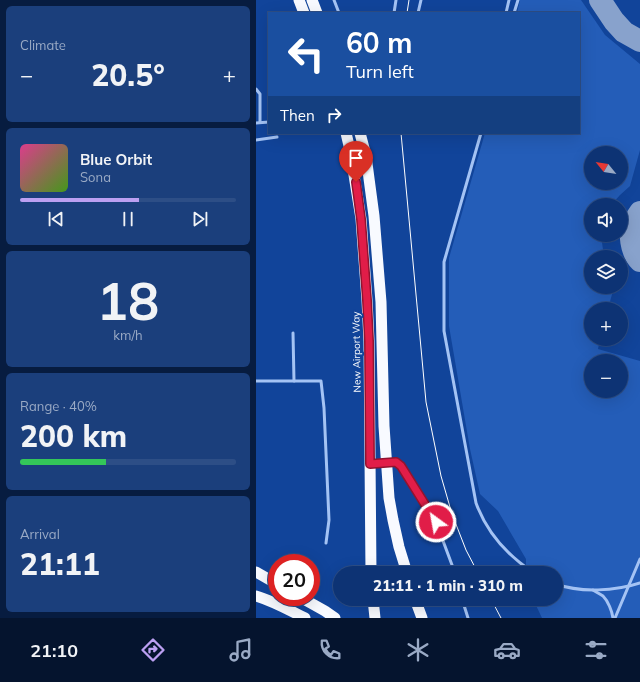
<!DOCTYPE html>
<meta charset="utf-8">
<style>
body{margin:0;font-family:Mulish,sans-serif;background:#1b3f7c;color:#f1f3f6;height:100vh;display:flex;flex-direction:column;font-size:15px;white-space:nowrap}
*{box-sizing:border-box;margin:0}
p{font-size:13px;color:#9aaac5}
.icon{flex:none;width:22px;height:22px;fill:none;stroke:currentColor;stroke-width:2;stroke-linecap:round;stroke-linejoin:round}
.map{position:relative;flex:1;overflow:hidden}
.panel{display:flex;flex-direction:column;gap:6px;padding:6px;background:#071c40;width:256px}
.panel>*{flex:none}
.banner{position:absolute;left:12px;top:12px;width:312px;height:122px;border-radius:0px;box-shadow:0 4px 16px #0002,0 0 0 1px #2d4e86;background:#1a4fa0;color:#fff;overflow:hidden}
.needle{width:26px;rotate:300deg}
.buttons{position:absolute;left:328px;top:146px;display:grid;gap:8px}
.buttons a{display:grid;place-items:center;width:44px;height:44px;border-radius:50%;background:#0d3374;box-shadow:0 4px 16px #0002,0 0 0 1px #2d4e86;font-size:20px}
.speed{position:absolute;left:12px;top:554px;display:flex;gap:8px;font-size:20px;font-weight:700;text-align:center}
.speed>*{display:grid;place-content:center;width:52px;height:52px;border-radius:50%;background:#0d3374;box-shadow:0 4px 16px #0002,0 0 0 1px #2d4e86;line-height:1}
.speed .limit{border:6px solid #d22;background:#fff;color:#111}
.pin{position:absolute;display:grid;place-items:center;width:34px;height:34px;color:#fff;margin:-41px -17px;border-radius:50% 50% 50% 0;rotate:-45deg;box-shadow:0 0 4px #0007}
.pin .icon{rotate:45deg}
.me{position:absolute;width:44px;margin:-22px;rotate:328deg;stroke-linejoin:round;filter:drop-shadow(0 0 3px #0008)}
.turn{display:flex;align-items:center;gap:14px;height:84px;padding:0 12px;font-size:18px}
.turn .icon{width:52px;height:52px;stroke-width:2.5}
.turn b{display:block;font-size:28px;line-height:34px}
.then{display:flex;align-items:center;height:38px;padding:0 12px;background:#0003;gap:8px;font-size:15px}
.big{font-size:30px;font-weight:800;line-height:1.1}
.panel .card{flex:1;display:flex;flex-direction:column;justify-content:center;gap:6px;min-width:0;padding:0 14px;border-radius:6px;background:#1b3f7c}
.panel .dial{align-items:center;gap:0}
.dial b{font-size:52px;line-height:1}
.song{display:flex;align-items:center;gap:12px}
.cover{width:48px;height:48px;border-radius:6px;background:linear-gradient(135deg,hsl(330 70% 55%),hsl(100 70% 35%))}
.played{height:4px;border-radius:2px;background:linear-gradient(90deg,#bca0f2 55%,#2d4e86 55%)}
.keys{display:flex;justify-content:space-around;direction:ltr}
.heat{display:flex;justify-content:space-between;align-items:center;font-size:22px;direction:ltr}
.charge{height:6px;border-radius:3px;background:linear-gradient(90deg,#34c759 40%,#2d4e86 0)}
.trip{position:absolute;left:77px;top:566px;width:230px;height:40px;border-radius:20px;background:#0d3374;box-shadow:0 4px 16px #0002,0 0 0 1px #2d4e86;font-weight:800;line-height:40px;text-align:center}
.dock{display:flex;height:64px;justify-content:space-around;align-items:center;background:#05142e;color:#9aaac5}
.dock .icon{width:28px;height:28px}
.dock .current{color:#bca0f2}
.dock b{font-size:18px;color:#f1f3f6}
main{display:flex;flex:1;min-height:0}
.map>svg:first-child{display:block}
.green{fill:#245db8;fill-rule:evenodd}
.lines{fill:none;stroke-linecap:round;stroke-linejoin:round}
.taxiway{stroke:#88a2cc;stroke-width:22}
.service{stroke:#a4c3f4;stroke-width:3}
.trunk{stroke:#f8faff;stroke-width:11}
.tram{stroke:#fff;stroke-width:1}
.route-casing{stroke:#92132f;stroke-width:10}
.route{stroke:#e11d48;stroke-width:7}
.labels{text-anchor:middle;stroke-width:4;stroke-linejoin:round;paint-order:stroke}
.street-label{font-size:10px;fill:#fff;stroke:#11449a}
</style>
<main>
<section class="panel">
<div class="card"><p>Climate</p>
<div class="heat"><a>−</a><b class="big">20.5°</b><a>+</a></div>
</div>
<div class="card">
<div class="song"><i class="cover"></i><div><b>Blue Orbit</b><p>Sona</p></div></div>
<div class="played"></div>
<div class="keys"><svg class="icon" aria-label="previous" viewBox="0 0 24 24"><path d="M18 5L8 12l10 7zM5 5v14"/></svg><svg class="icon" aria-label="pause" viewBox="0 0 24 24"><path d="M8 5v14M16 5v14"/></svg><svg class="icon" aria-label="next" viewBox="0 0 24 24"><path d="M6 5l10 7-10 7zM19 5v14"/></svg></div>
</div>
<div class="card dial"><b>18</b><p>km/h</p></div>
<div class="card"><p>Range · 40%</p><b class="big">200 km</b><div class="charge"></div></div>
<div class="card"><p>Arrival</p><b class="big">21:11</b></div>
</section>
<div class="map">
<svg width="384" height="618" viewBox="0 0 384 618">
<rect width="100%" height="100%" fill="#11449a"/>
<path class="green" d="M264,0H325L349,35L384,64V150L374,186L364,195L355,205H335V235H345L348,257H335V287H358L352,309H335V339H344L342,349L384,361V618H286L277,599H300V573H270V559L242,511L224,494L214,449L193,326V258L229,133H323V13H261ZM335,153H365V183H335ZM335,361H365V391H335Z"/>
<g class="lines">
<g class="taxiway">
<polyline points="344,0 358,21 368,32 384,41"/>
<path d="M384,212C382,215 380,218 378,221C372,233 375,252 384,261"/>
</g>
<g class="service">
<polyline points="78,0 83,13"/>
<polyline points="138,13 140,0"/>
<polyline points="162,13 165,0"/>
<polyline points="250,13 253,0"/>
<polyline points="258,13 262,0"/>
<polyline points="0,89 4,94 4,122"/>
<polyline points="0,123 13,122"/>
<path d="M225,133L188,262V331L220,503C231,533 252,556 278,573"/>
<polyline points="0,140 21,137"/>
<polyline points="37,333 38,381"/>
<polyline points="0,381 65,381 68,408 73,520 70,543"/>
<polyline points="117,464 141,462 145,466 180,522 199,573"/>
<path d="M300,584C324,593 360,591 384,583"/>
<path d="M337,590C340,592 344,594 347,596C352,601 356,611 357,618"/>
<polyline points="206,599 212,618"/>
<polyline points="359,618 384,559"/>
</g>
<g class="trunk">
<polyline points="43,0 48,13"/>
<polyline points="56,0 61,13"/>
<polyline points="90,133 94,150 105,219 111,300 113,341 115,573"/>
<polyline points="104,133 110,156 118,216 125,302 128,426 133,498 137,520 143,547 151,573"/>
<polyline points="0,572 21,584"/>
<path d="M0,596C17,601 33,610 49,618"/>
<polyline points="44,597 69,611 79,618"/>
<polyline points="117,599 119,618"/>
<polyline points="159,599 166,618"/>
</g>
<g class="tram">
<polyline points="151,13 153,0"/>
<polyline points="145,133 170,402 185,476 196,514 210,550 222,573"/>
<polyline points="235,599 245,618"/>
</g>
</g>
<g class="lines">
<defs>
<polyline id="route" points="100,182 105,219 111,300 113,341 114,464 140,462 145,466 180,522"/>
</defs>
<use href="#route" class="route-casing"/>
<use href="#route" class="route"/>
</g>
<g class="labels">
<g class="street-label">
<text transform="translate(100 352) rotate(-91)" y="4">New Airport Way</text>
</g>
</g>
</svg>
<div class="buttons">
<a><svg class="needle" viewBox="-14 -14 28 28"><path d="M0-13l5 13h-10z" fill="#e53935"/><path d="M0 13l5-13h-10z" fill="#9aaac5"/></svg></a>
<a><svg class="icon" aria-label="sound" viewBox="0 0 24 24"><path d="M4 9h4l5-4v14l-5-4H4zM17 9q2 3 0 6"/></svg></a>
<a><svg class="icon" aria-label="layers" viewBox="0 0 24 24"><path d="M12 4l9 5-9 5-9-5zM3 14l9 5 9-5"/></svg></a>
<a>+</a>
<a>−</a>
</div>
<div class="speed"><div class="limit">20</div></div>
<div class="pin" style="left:100px;top:182px;background:#d93025"><svg class="icon" aria-label="arrive" viewBox="0 0 24 24"><path d="M6 21V4h12l-3 4 3 4H6"/></svg></div>
<svg class="me" style="left:180px;top:522px" viewBox="-20 -20 40 40"><circle r="17" fill="#e11d48" stroke="#fff" stroke-width="3"/><path d="M0-11L8 9 0 5-8 9z" fill="#fff"/></svg>
<div class="trip">21:11 · 1 min · 310 m</div>
<div class="banner">
<div class="turn"><svg class="icon" aria-label="left" viewBox="0 0 24 24"><path d="M17 20v-9H6M10 6l-5 5 5 5"/></svg><div><b>60 m</b>Turn left</div></div>
<div class="then">Then<svg class="icon" aria-label="right" viewBox="0 0 24 24"><path d="M7 20v-9h11M14 6l5 5-5 5"/></svg></div>
</div>
</div>
</main>
<nav class="dock">
<b>21:10</b>
<svg class="icon current" aria-label="directions" viewBox="0 0 24 24"><path d="M12 3l9 9-9 9-9-9zM9 14v-3h6M13 9l2 2-2 2"/></svg>
<svg class="icon" aria-label="music" viewBox="0 0 24 24"><path d="M9 18V5l10-2v13"/><circle cx="6" cy="18" r="3"/><circle cx="16" cy="16" r="3"/></svg>
<svg class="icon" aria-label="phone" viewBox="0 0 24 24"><path d="M5 4h4l2 5-3 2q2 4 5 5l2-3 5 2v4C11 20 4 13 5 4z"/></svg>
<svg class="icon" aria-label="climate" viewBox="0 0 24 24"><path d="M12 3v18M4 7l16 10M4 17L20 7"/></svg>
<svg class="icon" aria-label="car" viewBox="0 0 24 24"><path d="M5 17H2v-5l4-1 3-4h7l3 4 3 1v5h-3M9 17h6M6 11h13"/><circle cx="7" cy="17" r="2"/><circle cx="17" cy="17" r="2"/></svg>
<svg class="icon" aria-label="filters" viewBox="0 0 24 24"><path d="M4 7h16M4 17h16"/><circle cx="9" cy="7" r="2"/><circle cx="15" cy="17" r="2"/></svg>
</nav>
